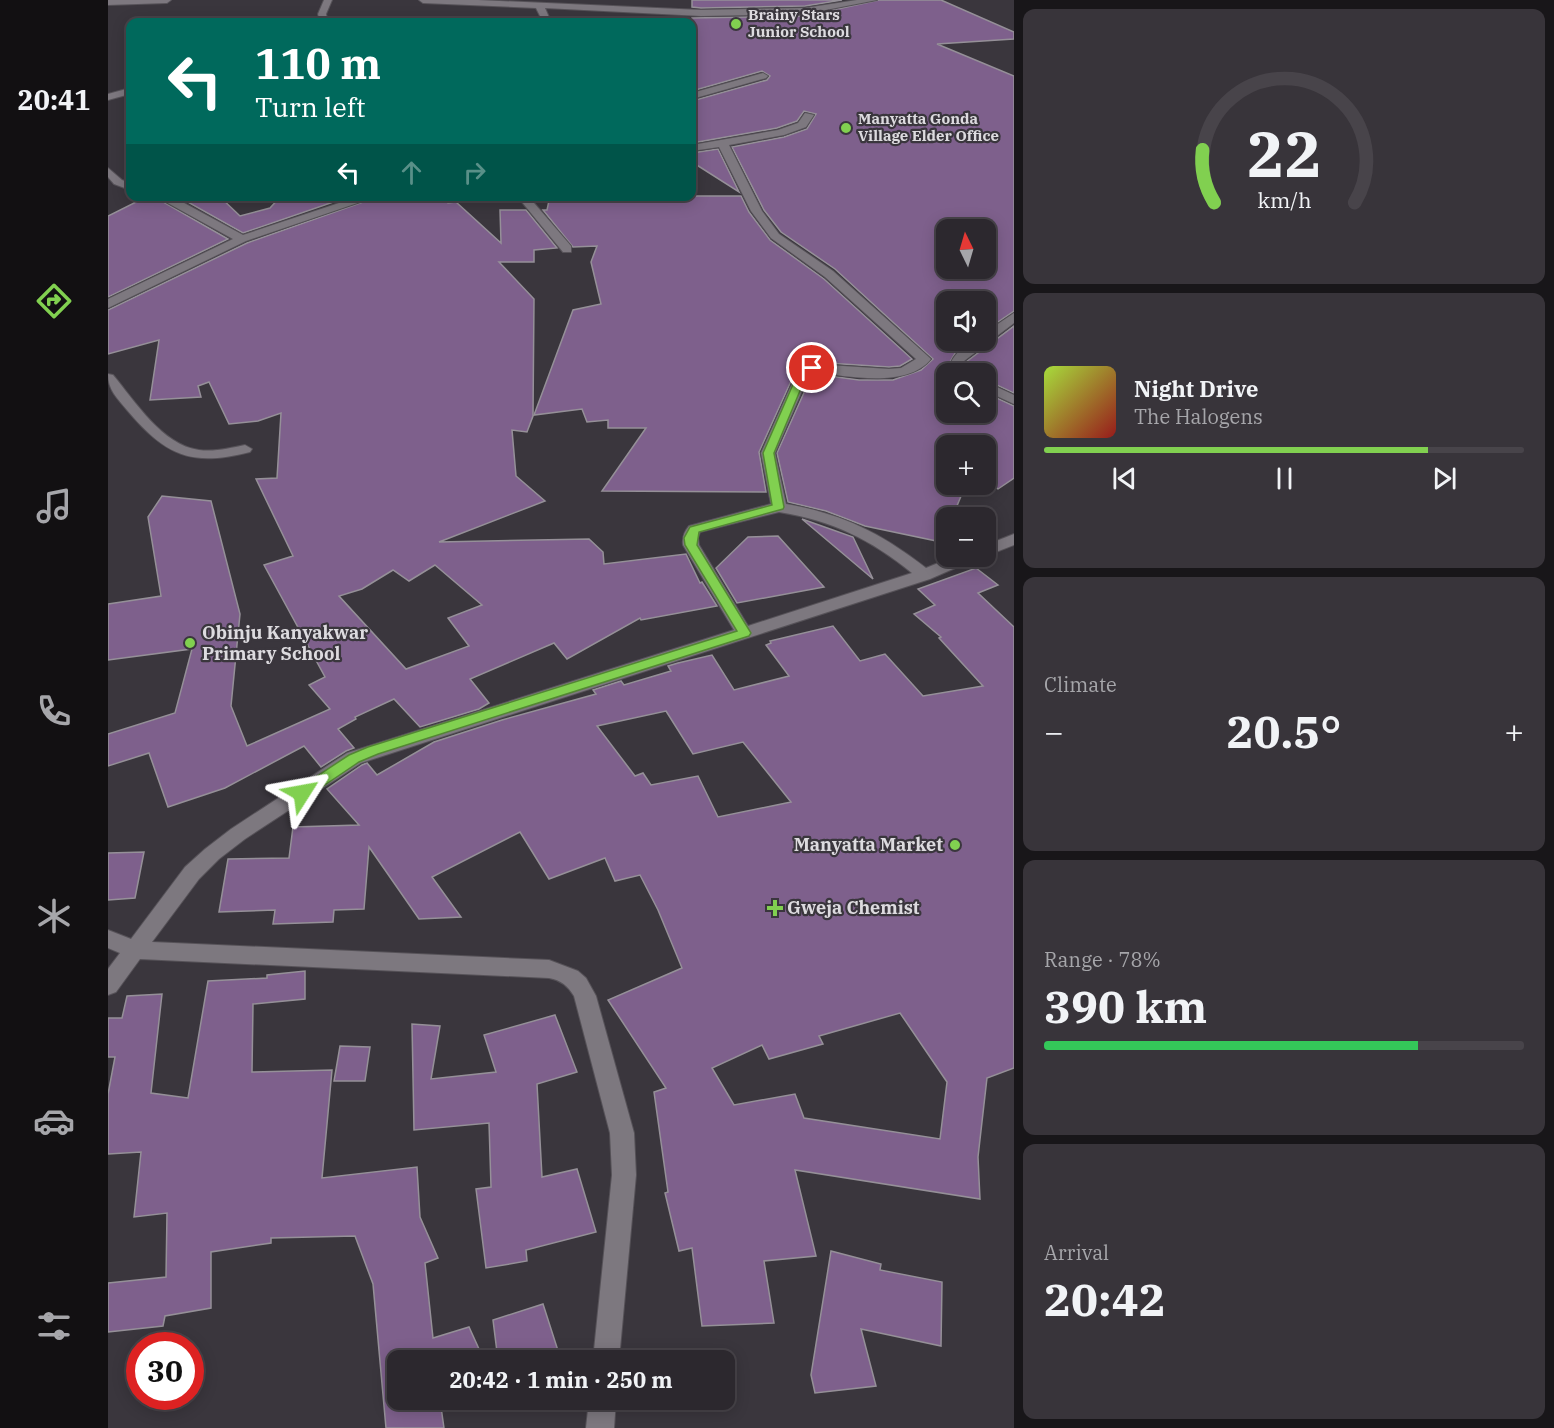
<!DOCTYPE html>
<meta charset="utf-8">
<style>
body{margin:0;font-family:"IBM Plex Serif",serif;background:#38343a;color:#f1f3f6;height:100vh;display:flex;flex-direction:column;font-size:22px;white-space:nowrap}
*{box-sizing:border-box;margin:0}
p{font-size:20px;color:#a6a6aa}
.icon{flex:none;width:33px;height:33px;fill:none;stroke:currentColor;stroke-width:2;stroke-linecap:round;stroke-linejoin:round}
.map{position:relative;flex:1;overflow:hidden}
.panel{display:flex;flex-direction:column;gap:9px;padding:9px;background:#181619;width:540px}
.panel>*{flex:none}
.top-card{position:absolute;left:18px;top:18px;width:570px;height:183px;border-radius:12px;box-shadow:0 3px 15px #0003,0 0 0 2px #48444a;background:#00695c;color:#fff;overflow:hidden}
.needle{width:39px;rotate:355deg}
.tools{position:absolute;left:828px;top:219px;display:grid;gap:12px}
.tools a{display:grid;place-items:center;width:60px;height:60px;border-radius:12px;background:#2c282e;box-shadow:0 3px 15px #0003,0 0 0 2px #48444a;font-size:30px}
.speed{position:absolute;left:18px;top:1332px;display:flex;gap:12px;font-size:30px;font-weight:700;text-align:center}
.speed>*{display:grid;place-content:center;width:78px;height:78px;border-radius:50%;background:#2c282e;box-shadow:0 3px 15px #0003,0 0 0 2px #48444a;line-height:1}
.speed .limit{border:9px solid #d22;background:#fff;color:#111}
.pin{position:absolute;display:grid;place-items:center;width:51px;height:51px;color:#fff;margin:-26px;border:3px solid #fff;border-radius:50%;box-shadow:0 2px 6px #0007}
.me{position:absolute;width:66px;margin:-33px;rotate:56deg;stroke-linejoin:round;filter:drop-shadow(0 0 4px #0008)}
.turn{display:flex;align-items:center;gap:21px;height:126px;padding:0 30px;font-size:27px}
.turn .icon{width:78px;height:78px;stroke-width:2.5}
.turn b{display:block;font-size:42px;line-height:51px}
.lanes{display:flex;align-items:center;height:57px;padding:0 30px;background:#0003;justify-content:center;gap:30px;direction:ltr}
.lanes .off{opacity:.35}
.big{font-size:45px;font-weight:800;line-height:1.1}
.panel .widget{flex:1;display:flex;flex-direction:column;justify-content:center;gap:9px;min-width:0;padding:0 21px;border-radius:12px;background:#38343a}
.panel .dial{align-items:center;gap:0}
.dial svg{height:156px;overflow:visible;fill:none;stroke:#48444a;stroke-width:7;stroke-linecap:round;text-anchor:middle}
.dial text{fill:#f1f3f6;stroke:none}
.song{display:flex;align-items:center;gap:18px}
.cover{width:72px;height:72px;border-radius:9px;background:linear-gradient(135deg,hsl(80 70% 55%),hsl(0 70% 35%))}
.played{height:6px;border-radius:3px;background:linear-gradient(90deg,#81d050 80%,#48444a 80%)}
.keys{display:flex;justify-content:space-around;direction:ltr}
.heat{display:flex;justify-content:space-between;align-items:center;font-size:33px;direction:ltr}
.charge{height:9px;border-radius:4px;background:linear-gradient(90deg,#34c759 78%,#48444a 0)}
.trip{position:absolute;left:279px;top:1350px;width:348px;height:60px;border-radius:12px;background:#2c282e;box-shadow:0 3px 15px #0003,0 0 0 2px #48444a;font-weight:800;line-height:60px;text-align:center}
main{display:flex;flex:1;min-height:0}
.menu{display:flex;flex-direction:column;width:108px;justify-content:space-around;align-items:center;background:#121012;color:#a6a6aa}
.menu .icon{width:42px;height:42px}
.menu .on{color:#81d050}
.menu b{font-size:27px;color:#f1f3f6}
.map>svg:first-child{display:block}
.building{fill:#7e608c;stroke:#959098;stroke-width:1.5;fill-rule:evenodd}
.lines{fill:none;stroke-linecap:round;stroke-linejoin:round}
.minor-casing{stroke:#565258;stroke-width:2}
.minor{fill:#7d787f;fill-rule:evenodd}
.route{fill:#81d050;stroke:#548734;stroke-width:1.5}
.poi-dot{fill:#81d050;stroke:#3a363d;stroke-width:2}
.labels{text-anchor:middle;stroke-width:4.5;stroke-linejoin:round;paint-order:stroke}
.far-poi-label{font-size:15px;font-weight:bold;fill:#dddbdf;stroke:#3a363d;text-anchor:start}
.poi-label{font-size:18px;font-weight:bold;fill:#dddbdf;stroke:#3a363d;text-anchor:start}
</style>
<main>
<nav class="menu">
<b>20:41</b>
<svg class="icon on" aria-label="directions" viewBox="0 0 24 24"><path d="M12 3l9 9-9 9-9-9zM9 14v-3h6M13 9l2 2-2 2"/></svg>
<svg class="icon" aria-label="music" viewBox="0 0 24 24"><path d="M9 18V5l10-2v13"/><circle cx="6" cy="18" r="3"/><circle cx="16" cy="16" r="3"/></svg>
<svg class="icon" aria-label="phone" viewBox="0 0 24 24"><path d="M5 4h4l2 5-3 2q2 4 5 5l2-3 5 2v4C11 20 4 13 5 4z"/></svg>
<svg class="icon" aria-label="climate" viewBox="0 0 24 24"><path d="M12 3v18M4 7l16 10M4 17L20 7"/></svg>
<svg class="icon" aria-label="car" viewBox="0 0 24 24"><path d="M5 17H2v-5l4-1 3-4h7l3 4 3 1v5h-3M9 17h6M6 11h13"/><circle cx="7" cy="17" r="2"/><circle cx="17" cy="17" r="2"/></svg>
<svg class="icon" aria-label="filters" viewBox="0 0 24 24"><path d="M4 7h16M4 17h16"/><circle cx="9" cy="7" r="2"/><circle cx="15" cy="17" r="2"/></svg>
</nav>
<div class="map">
<svg width="906" height="1428" viewBox="0 0 906 1428">
<rect width="100%" height="100%" fill="#3a363d"/>
<g class="building">
<polygon points="584,0 734,0 697,6 593,8 584,7"/>
<path d="M771,0H833L906,32V39L829,44L906,76V311L878,330V302H838V340H864L849,350L839,367L843,374H838V412H878V393L906,406V478L890,489L878,483V446H838V484H858L844,518H838V543L757,526L718,511L680,502L669,453L703,377L706,374L751,380H785L813,370L825,359L727,269L673,232L656,210L624,147L676,137L699,129L708,114L696,111L689,121L669,128L584,143V101L659,80L662,76L654,71L584,91V18L697,16ZM838,230H878V268H838Z"/>
<polygon points="610,149 631,192 584,162 584,153"/>
<polygon points="40,196 45,196 120,239 0,297 0,216"/>
<polygon points="69,196 111,196 132,216 162,208 173,196 243,196 135,233"/>
<path d="M272,196H335L340,203L348,202L393,243L392,210H418L449,248L426,250V262H391L426,299L425,416L419,432L404,430L408,476L437,501L331,542L481,539L495,552L496,564L578,554L592,583L594,582L609,606L533,620L532,618L459,659L446,643L362,679L381,703L371,709L312,727L286,699L247,717L248,719L230,729L246,748L238,751L213,767L196,746L117,788L60,807L41,753L0,766V734L67,713L84,649L0,660V604L53,596L40,517L54,496L103,501L132,614L123,706L139,746L222,709L201,685L217,677L156,565L185,556L148,479L169,478L173,413L150,421L121,424L101,382L90,386L93,397L42,400L51,340L0,354V310L139,243ZM327,565L374,605L340,618L361,646L298,669L231,596L254,589L285,570L301,581Z"/>
<polygon points="442,196 633,196 641,212 662,240 716,279 804,359 792,366 781,367 704,362 689,368 651,452 658,492 494,491 538,428 500,428 500,420 479,422 474,409 426,415 465,310 493,304 483,262 489,246 465,247 435,210 439,210"/>
<polygon points="906,326 906,393 878,380 878,374 862,374 857,366 858,362"/>
<polygon points="694,519 745,537 765,579"/>
<polygon points="670,536 716,587 629,603 608,568 640,537"/>
<path d="M868,568L890,585L870,593L906,627V1068L879,1078L870,1157L872,1199L687,1170L708,1256L656,1261L666,1323L594,1326L584,1248L571,1251L557,1193L560,1192L546,1092L558,1088L500,1000L574,968L550,910L532,875L507,881L497,858L441,879L412,832L324,877L353,917L311,919L261,847L256,909L226,910L225,922L165,924L167,910L111,912L120,859L181,858L185,827L251,825L219,789L254,765L259,763L269,775L326,742L394,720L488,694L485,690L513,681L516,685L563,671L560,666L570,663L604,655L626,690L681,676L658,645L663,643L662,641L725,626L752,661L777,654L815,696L875,686L831,638L833,637L806,614L827,605L810,589ZM558,711L585,754L635,742L683,802L610,817L590,776L543,785L535,773L527,776L489,726ZM792,1013L839,1082L832,1139L696,1118L687,1094L626,1105L604,1068L654,1045L661,1059L715,1044L711,1036Z"/>
<polygon points="36,852 27,898 0,900 0,853"/>
<polygon points="197,971 197,999 145,1004 144,1072 224,1070 214,1178 309,1167 312,1217 330,1258 317,1263 325,1338 361,1327 376,1360 290,1360 290,1400 332,1400 336,1428 278,1428 265,1284 247,1236 163,1238 163,1243 103,1252 103,1308 57,1316 55,1326 0,1332 0,1283 58,1277 59,1213 26,1217 33,1152 0,1154 0,1094 7,1057 0,1057 0,1018 14,1018 19,996 54,994 43,1093 80,1098 100,981 159,978 159,975"/>
<polygon points="447,1015 469,1072 429,1084 434,1177 469,1169 488,1232 418,1250 419,1261 378,1268 368,1189 383,1187 381,1123 306,1130 304,1024 332,1026 323,1079 388,1072 376,1035"/>
<polygon points="232,1046 262,1047 257,1081 226,1081"/>
<polygon points="723,1251 773,1264 772,1270 834,1282 833,1346 753,1329 768,1386 707,1393 703,1375"/>
<polygon points="435,1304 453,1360 390,1360 385,1320"/>
</g>
<g class="lines">
<defs>
<g id="minor">
<polygon points="0,0 63,0 59,3 0,5"/>
<polygon points="216,0 224,0 218,14 220,22 212,22 210,14"/>
<polygon points="311,0 370,0 593,10 697,8 749,0 769,0 697,14 593,16 437,8 443,22 435,22 428,8 315,3"/>
<polygon points="655,73 660,76 658,78 584,99 584,93"/>
<polygon points="22,88 22,94 0,100 0,94"/>
<path d="M697,113L706,115L698,127L676,135L621,145L654,211L671,234L725,271L823,359C799,389 739,376 706,372L701,375L667,453L678,504C735,514 773,533 818,568L847,556H870L868,559L822,579L253,763L137,839L111,859L91,879L44,942L441,960L470,971L478,978L488,996L526,1133L528,1175L511,1360H485L504,1175L502,1133L466,996C460,986 453,980 441,978L32,959L8,992L0,995V969L12,953L0,948V930L23,939L77,867L97,849L123,829L239,753L626,630L575,545C574,537 576,532 581,526L663,504L653,453L690,370L704,364L781,369L793,368L808,359L717,277L663,238L643,211L611,147L584,151V145L670,130L690,123ZM671,512C725,521 762,539 804,573L640,626L591,545L590,538L592,532Z"/>
<polygon points="0,168 14,180 22,183 22,190 6,184 0,177"/>
<polygon points="47,196 67,198 135,235 252,196 270,196 138,241 0,308 0,299 125,239"/>
<polygon points="409,196 420,196 463,246 463,252 455,252"/>
<path d="M906,313V323L856,361L855,367L860,374H846L841,368C845,352 862,340 878,340V332Z"/>
<path d="M0,374L5,375C27,401 54,445 91,450C107,452 122,448 137,445L144,449L142,452C83,467 58,456 19,410C9,398 0,390 0,374Z"/>
<polygon points="878,382 906,395 906,404 878,391"/>
<polygon points="906,534 906,545 878,556 878,545"/>
<polygon points="481,1400 508,1400 506,1428 478,1428"/>
</g>
</defs>
<use href="#minor" class="minor-casing"/>
<use href="#minor" class="minor"/>
</g>
<polygon class="route" points="704,365 709,368 699,374 666,453 676,507 675,509 591,532 589,545 643,633 641,636 270,754 251,762 199,797 188,797 186,793 188,790 241,755 260,747 629,631 577,545 576,538 582,527 664,505 655,453 690,373"/>
<g class="poi-dot">
<circle cx="628" cy="24" r="6"/>
<circle cx="738" cy="128" r="6"/>
<circle cx="82" cy="643" r="6"/>
<circle cx="847" cy="845" r="6"/>
<path d="M664 899h6v6h6v6h-6v6h-6v-6h-6v-6h6z"/>
</g>
<g class="labels">
<g class="far-poi-label">
<text x="640" y="20">Brainy Stars<tspan x="640" dy="17">Junior School</tspan></text>
<text x="750" y="124">Manyatta Gonda<tspan x="750" dy="17">Village Elder Office</tspan></text>
</g>
<g class="poi-label">
<text x="94" y="639">Obinju Kanyakwar<tspan x="94" dy="21">Primary School</tspan></text>
<text x="835" y="851" text-anchor="end">Manyatta Market</text>
<text x="679" y="914">Gweja Chemist</text>
</g>
</g>
</svg>
<div class="tools">
<a><svg class="needle" viewBox="-14 -14 28 28"><path d="M0-13l5 13h-10z" fill="#e53935"/><path d="M0 13l5-13h-10z" fill="#a6a6aa"/></svg></a>
<a><svg class="icon" aria-label="sound" viewBox="0 0 24 24"><path d="M4 9h4l5-4v14l-5-4H4zM17 9q2 3 0 6"/></svg></a>
<a><svg class="icon" aria-label="search" viewBox="0 0 24 24"><circle cx="10" cy="10" r="6"/><path d="M15 15l6 6"/></svg></a>
<a>+</a>
<a>−</a>
</div>
<div class="speed"><div class="limit">30</div></div>
<div class="pin" style="left:704px;top:368px;background:#d93025"><svg class="icon" aria-label="arrive" viewBox="0 0 24 24"><path d="M6 21V4h12l-3 4 3 4H6"/></svg></div>
<svg class="me" style="left:194px;top:793px" viewBox="-20 -20 40 40"><path d="M0-17L14 15 0 8-14 15z" fill="#81d050" stroke="#fff" stroke-width="4"/></svg>
<div class="trip">20:42 · 1 min · 250 m</div>
<div class="top-card">
<div class="turn"><svg class="icon" aria-label="left" viewBox="0 0 24 24"><path d="M17 20v-9H6M10 6l-5 5 5 5"/></svg><div><b>110 m</b>Turn left</div></div>
<div class="lanes"><svg class="icon" aria-label="left" viewBox="0 0 24 24"><path d="M17 20v-9H6M10 6l-5 5 5 5"/></svg><svg class="icon off" aria-label="ahead" viewBox="0 0 24 24"><path d="M12 20V5M6 11l6-6 6 6"/></svg><svg class="icon off" aria-label="right" viewBox="0 0 24 24"><path d="M7 20v-9h11M14 6l5 5-5 5"/></svg></div>
</div>
</div>
<section class="panel">
<div class="widget dial"><svg viewBox="0 0 100 80">
<path d="M14 69A42 42 0 1 1 86 69"/>
<path d="M14 69A42 42 0 0 1 8 42" stroke="#81d050"/>
<text x="50" y="56" font-size="32" font-weight="700">22</text>
<text x="50" y="72" font-size="11">km/h</text>
</svg></div>
<div class="widget">
<div class="song"><i class="cover"></i><div><b>Night Drive</b><p>The Halogens</p></div></div>
<div class="played"></div>
<div class="keys"><svg class="icon" aria-label="previous" viewBox="0 0 24 24"><path d="M18 5L8 12l10 7zM5 5v14"/></svg><svg class="icon" aria-label="pause" viewBox="0 0 24 24"><path d="M8 5v14M16 5v14"/></svg><svg class="icon" aria-label="next" viewBox="0 0 24 24"><path d="M6 5l10 7-10 7zM19 5v14"/></svg></div>
</div>
<div class="widget"><p>Climate</p>
<div class="heat"><a>−</a><b class="big">20.5°</b><a>+</a></div>
</div>
<div class="widget"><p>Range · 78%</p><b class="big">390 km</b><div class="charge"></div></div>
<div class="widget"><p>Arrival</p><b class="big">20:42</b></div>
</section>
</main>
